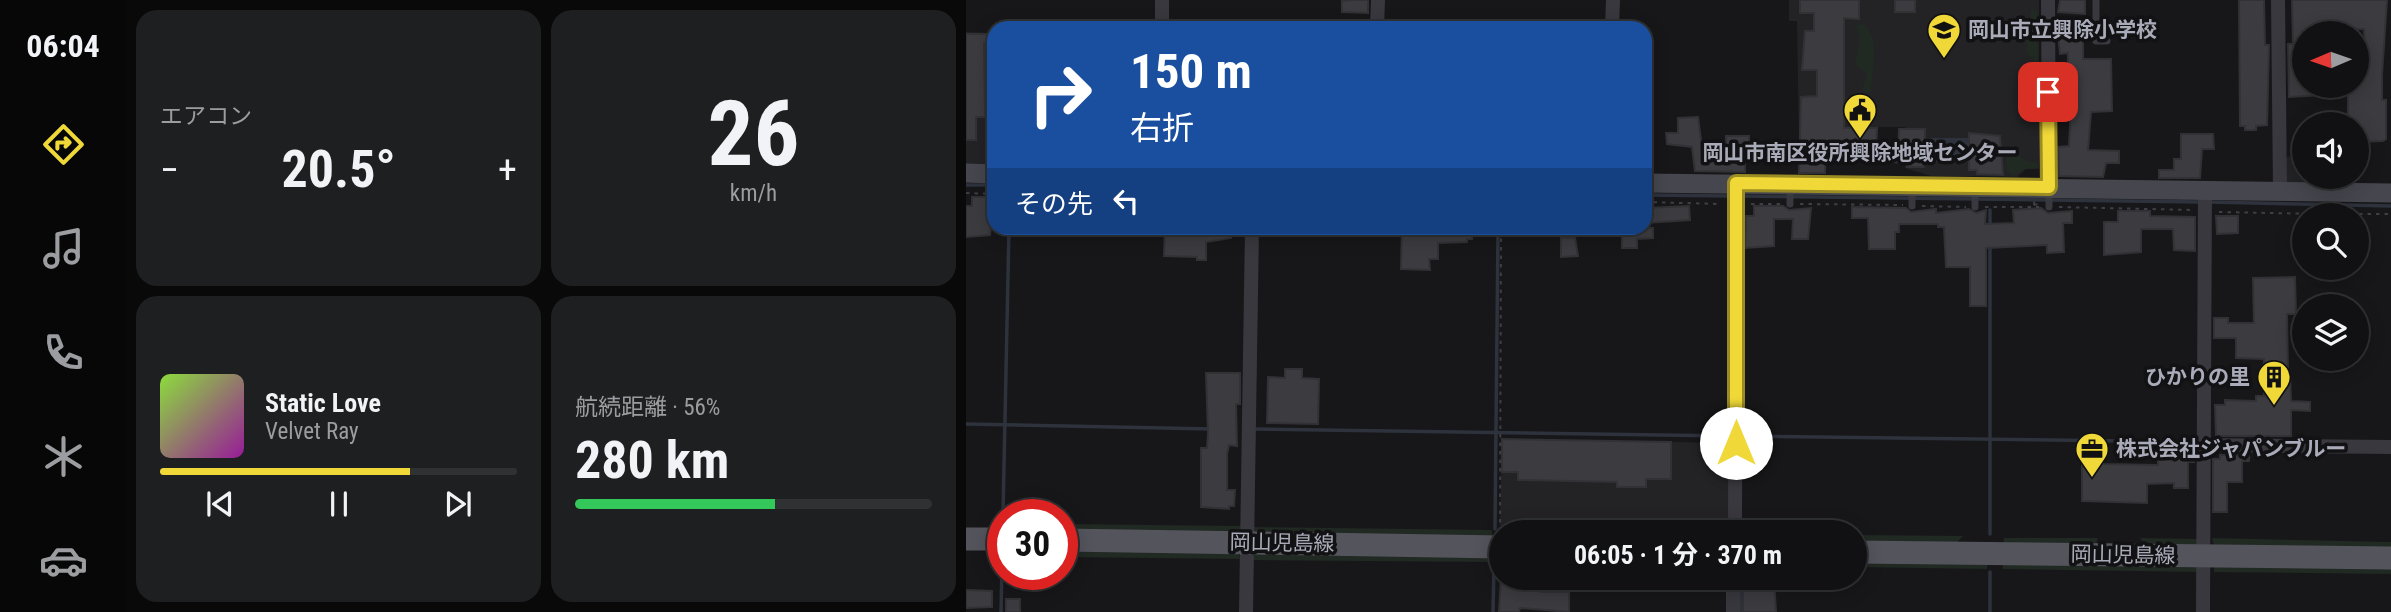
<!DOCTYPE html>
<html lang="ja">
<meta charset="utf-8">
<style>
body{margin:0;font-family:"Roboto Condensed","Noto Sans JP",sans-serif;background:#1e1f21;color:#f1f3f6;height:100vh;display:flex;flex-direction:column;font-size:26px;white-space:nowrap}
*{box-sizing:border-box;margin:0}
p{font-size:23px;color:#9c9da0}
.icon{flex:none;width:38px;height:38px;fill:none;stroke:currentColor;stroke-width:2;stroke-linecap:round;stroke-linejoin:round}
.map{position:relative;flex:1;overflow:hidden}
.panel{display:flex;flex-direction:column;gap:10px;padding:10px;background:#09090a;width:840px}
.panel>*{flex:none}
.top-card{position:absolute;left:21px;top:21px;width:665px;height:214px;border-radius:21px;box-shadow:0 4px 18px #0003,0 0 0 2px #303133;background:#1a4fa0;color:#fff;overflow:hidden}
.needle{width:46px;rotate:268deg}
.controls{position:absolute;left:1326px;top:21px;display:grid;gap:14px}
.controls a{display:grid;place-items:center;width:77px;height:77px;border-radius:50%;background:#111113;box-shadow:0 4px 18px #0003,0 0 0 2px #303133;font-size:35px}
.speed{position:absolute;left:21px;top:499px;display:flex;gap:14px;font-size:35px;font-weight:700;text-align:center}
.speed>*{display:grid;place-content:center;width:91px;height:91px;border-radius:50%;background:#111113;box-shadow:0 4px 18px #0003,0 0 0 2px #303133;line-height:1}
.speed .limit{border:10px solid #d22;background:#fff;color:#111}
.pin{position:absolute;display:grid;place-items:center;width:60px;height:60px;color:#fff;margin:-30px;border-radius:14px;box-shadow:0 4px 10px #0006}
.me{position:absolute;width:77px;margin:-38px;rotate:0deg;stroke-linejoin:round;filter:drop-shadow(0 0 5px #0008)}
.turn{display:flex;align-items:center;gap:24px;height:147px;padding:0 28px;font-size:32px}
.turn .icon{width:91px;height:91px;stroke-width:2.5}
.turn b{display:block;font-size:49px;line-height:60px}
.then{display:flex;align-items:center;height:66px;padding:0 28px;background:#0003;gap:14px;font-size:26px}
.big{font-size:52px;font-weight:700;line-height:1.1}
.panel .widget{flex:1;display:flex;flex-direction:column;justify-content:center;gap:10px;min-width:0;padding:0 24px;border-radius:21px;background:#1e1f21}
.panel .dial{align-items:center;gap:0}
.dial b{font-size:91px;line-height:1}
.song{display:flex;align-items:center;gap:21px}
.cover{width:84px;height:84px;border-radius:10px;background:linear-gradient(135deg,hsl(90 70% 55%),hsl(300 70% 35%))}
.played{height:7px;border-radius:4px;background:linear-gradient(90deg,#efd838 70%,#303133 70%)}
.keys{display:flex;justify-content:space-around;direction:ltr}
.heat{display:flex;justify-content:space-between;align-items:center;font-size:38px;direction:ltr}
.charge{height:10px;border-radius:5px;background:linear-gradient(90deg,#34c759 56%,#303133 0)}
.panel .tiles{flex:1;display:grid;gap:10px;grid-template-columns:repeat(2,1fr)}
.trip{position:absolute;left:523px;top:520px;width:378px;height:70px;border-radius:35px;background:#111113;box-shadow:0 4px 18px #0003,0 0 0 2px #303133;font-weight:700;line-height:70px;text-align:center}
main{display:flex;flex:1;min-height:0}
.menu{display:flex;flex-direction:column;width:126px;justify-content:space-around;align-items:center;background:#070708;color:#9c9da0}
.menu .icon{width:49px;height:49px}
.menu .on{color:#efd838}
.menu b{font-size:32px;color:#f1f3f6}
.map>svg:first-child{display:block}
.built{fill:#232326}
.green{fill:#212923}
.water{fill:#2d323d}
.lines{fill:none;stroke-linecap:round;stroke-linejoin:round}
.stream{stroke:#2d323d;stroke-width:3.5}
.building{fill:#3c3c40;stroke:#323135;stroke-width:2}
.path{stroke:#3e3e45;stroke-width:2;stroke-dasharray:3.5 5;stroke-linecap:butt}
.lane{stroke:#38383e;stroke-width:7}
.street{stroke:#38383e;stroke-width:14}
.secondary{stroke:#46464e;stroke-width:19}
.primary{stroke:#54545d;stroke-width:23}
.path-bridge{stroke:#3e3e45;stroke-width:2;stroke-dasharray:3.5 5;stroke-linecap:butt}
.route-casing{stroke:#9b8c24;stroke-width:18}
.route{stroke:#efd838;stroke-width:12}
.labels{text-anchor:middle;stroke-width:7;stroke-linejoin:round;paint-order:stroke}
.poi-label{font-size:21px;font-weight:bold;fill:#a9abb8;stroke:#121214;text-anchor:start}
.street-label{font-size:21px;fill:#a9abb8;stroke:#121214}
</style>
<main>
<nav class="menu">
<b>06:04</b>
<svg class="icon on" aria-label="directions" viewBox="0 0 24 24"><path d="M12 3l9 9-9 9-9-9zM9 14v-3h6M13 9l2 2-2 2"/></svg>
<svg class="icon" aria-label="music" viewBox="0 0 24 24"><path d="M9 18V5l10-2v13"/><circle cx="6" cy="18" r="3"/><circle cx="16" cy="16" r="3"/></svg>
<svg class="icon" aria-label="phone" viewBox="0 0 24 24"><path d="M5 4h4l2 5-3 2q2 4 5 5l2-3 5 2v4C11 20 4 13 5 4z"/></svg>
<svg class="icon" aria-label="climate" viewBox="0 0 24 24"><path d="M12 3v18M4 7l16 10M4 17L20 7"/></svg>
<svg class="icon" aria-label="car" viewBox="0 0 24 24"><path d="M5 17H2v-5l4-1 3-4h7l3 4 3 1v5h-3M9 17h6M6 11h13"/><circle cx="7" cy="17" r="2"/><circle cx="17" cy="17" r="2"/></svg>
</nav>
<section class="panel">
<div class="tiles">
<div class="widget"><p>エアコン</p>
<div class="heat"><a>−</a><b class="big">20.5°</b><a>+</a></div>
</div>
<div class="widget dial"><b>26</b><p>km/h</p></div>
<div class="widget">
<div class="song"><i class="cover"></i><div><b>Static Love</b><p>Velvet Ray</p></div></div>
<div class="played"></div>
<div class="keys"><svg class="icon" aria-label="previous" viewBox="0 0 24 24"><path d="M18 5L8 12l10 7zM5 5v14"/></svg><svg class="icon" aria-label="pause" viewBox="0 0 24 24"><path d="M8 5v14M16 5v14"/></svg><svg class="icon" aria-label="next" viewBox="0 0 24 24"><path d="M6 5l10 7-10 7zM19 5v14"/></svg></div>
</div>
<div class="widget"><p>航続距離 · 56%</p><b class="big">280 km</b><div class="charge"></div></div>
</div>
</section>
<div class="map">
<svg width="1425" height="612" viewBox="0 0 1425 612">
<rect width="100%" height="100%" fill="#171719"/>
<g class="built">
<polygon points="823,0 1073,0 1073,169 1060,169 1051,177 1006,176 965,176 939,168 939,127 859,127 859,143 833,142 831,21 823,21"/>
<polygon points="0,32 28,33 28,168 0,168"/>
<polygon points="1339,156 1339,177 1353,177 1353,183 1318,184 1317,157"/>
<polygon points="536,439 765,443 765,529 534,526"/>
</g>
<g class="green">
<polygon points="1065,9 1071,11 1072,77 1068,79 1065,72 1069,63 1060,50"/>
<path d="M898,24C915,41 906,69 905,92L900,93L896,89L901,74L889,64L894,38L890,25Z"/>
<polygon points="1051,153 1062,162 1071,162 1072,168 1060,169 1047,176 1041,171 1040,158"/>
<polygon points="96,524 276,526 276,532 96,534"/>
<polygon points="286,527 526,530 526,537 532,537 532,530 545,530 536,532 535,539 288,537"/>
<polygon points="889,535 997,536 990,543 889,545"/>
<polygon points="1038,538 1132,538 1129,546 1037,545"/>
<polygon points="1174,538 1233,539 1233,545 1179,546"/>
<polygon points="1246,538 1425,542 1425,551 1248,546"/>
<polygon points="96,548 271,552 275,559 96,557"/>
<polygon points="286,554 536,554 535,562 533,557 524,558 523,562 286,560"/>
<polygon points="889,558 1021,561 1021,569 889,567"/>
<polygon points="1036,560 1231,563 1235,572 1037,569"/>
<polygon points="1248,565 1425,566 1425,574 1248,572"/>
</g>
<polygon class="water" points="959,138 1003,138 1003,162 958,162"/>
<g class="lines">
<g class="stream">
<polyline points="0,185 28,185"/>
<polyline points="679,195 764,196"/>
<polyline points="772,196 1233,202"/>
<polyline points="1241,202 1425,206"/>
<polyline points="1024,210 1024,226"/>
<polyline points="1024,244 1024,534"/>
<polyline points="0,424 246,429"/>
<polyline points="289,429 764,436"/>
<polyline points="774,436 1233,442"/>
<polyline points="37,514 43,228"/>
<polyline points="529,529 532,228"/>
<polyline points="35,612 36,561"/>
<polyline points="527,612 528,566"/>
<polyline points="775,612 775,578"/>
<polyline points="1024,612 1024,572"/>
</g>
</g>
<g class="building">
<polygon points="386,0 402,0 402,13 376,12 376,1"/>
<polygon points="834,0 893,0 893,19 878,18 878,128 911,128 910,157 859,156 859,173 833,173 835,97 851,96 851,70 836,70 839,31 848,31 848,13 834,13"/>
<rect x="929" y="0" width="20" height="12"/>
<polygon points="1094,0 1119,0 1119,14 1092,12"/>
<polygon points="1273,0 1298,0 1299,45 1303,45 1301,125 1290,126 1290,130 1279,130 1279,126 1274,126"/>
<polygon points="1326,0 1421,0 1416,75 1416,100 1420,100 1420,139 1417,141 1391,142 1391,124 1382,124 1382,88 1391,88 1391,50 1399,49 1398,29 1339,29 1339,86 1376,86 1376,94 1323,97 1322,44 1327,44"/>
<polygon points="1117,32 1117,59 1145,59 1146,111 1125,112 1122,150 1153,151 1153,163 1140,163 1137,177 1093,176 1092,147 1103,146 1104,126 1104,102 1094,103 1094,88 1102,88 1102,53 1094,54 1092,33"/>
<polygon points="0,34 26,34 26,43 18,43 19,117 10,117 10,140 0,140"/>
<polygon points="732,117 736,148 760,147 760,136 783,136 783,147 779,147 779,172 729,171 726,147 701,144 700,133 712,133 712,118"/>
<polygon points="933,129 959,129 958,167 941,167 941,163 925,162 925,152 932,152"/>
<polygon points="1003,133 1034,136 1037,175 1011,174 1011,170 1003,170"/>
<polygon points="1215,134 1247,134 1248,149 1236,149 1234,178 1193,178 1193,170 1208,170 1208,159 1215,159"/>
<polygon points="6,197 28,197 24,235 0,237 0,206 6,206"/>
<polygon points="723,206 724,220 679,223 679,208"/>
<polygon points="788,206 817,206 823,210 845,208 842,239 826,239 827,219 808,219 808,246 779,248 780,216 788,216"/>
<polygon points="886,207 940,208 945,212 970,209 970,213 1003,209 1010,213 1020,210 1019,224 1048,223 1047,210 1075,208 1082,213 1106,211 1106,223 1097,223 1098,252 1081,253 1081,245 1020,248 1020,306 1004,306 1004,267 980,267 978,227 972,227 972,224 933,224 933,232 929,232 929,249 903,249 902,218 886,218"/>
<polygon points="1152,211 1184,211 1184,216 1229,217 1229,251 1208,250 1207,229 1175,229 1175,252 1138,255 1138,222 1152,222"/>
<polygon points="1250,216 1272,216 1272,233 1251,234"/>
<polygon points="199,228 265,228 265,238 240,242 240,260 231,260 231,257 198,256"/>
<polygon points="436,228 506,228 506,239 501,239 501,242 472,243 472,259 463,259 464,270 435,269"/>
<polygon points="656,228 687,228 687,238 671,239 671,248 656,248"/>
<polygon points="595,238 609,238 612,256 595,257"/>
<polygon points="1329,277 1330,314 1321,314 1322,374 1324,374 1325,401 1344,402 1344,411 1325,410 1325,436 1250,436 1249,405 1259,405 1259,400 1290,401 1290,396 1298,396 1298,359 1270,358 1270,338 1248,338 1248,318 1262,318 1262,323 1288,323 1287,278"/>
<polygon points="319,369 336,369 336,378 353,379 352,424 301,423 302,377 319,378"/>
<polygon points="240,373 274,373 274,404 270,404 271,446 263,445 261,454 261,490 269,490 268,506 263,506 263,509 235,507 235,448 241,448 242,433"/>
<polygon points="536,439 705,442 705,479 680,479 680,487 651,487 651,482 552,480 552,472 536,472"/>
<polygon points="1206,444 1228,444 1228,462 1222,462 1222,488 1208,488 1208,483 1181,484 1181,503 1116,501 1116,446 1137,446 1137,464 1192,465 1192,457 1202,457"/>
<polygon points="1254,455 1283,455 1283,461 1276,461 1276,482 1261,482 1261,512 1247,512 1247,459 1254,459"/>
<polygon points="535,578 575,578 575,592 603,592 603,612 554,608 553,612 533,612"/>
<polygon points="787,578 808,578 810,612 777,612 777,588 787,588"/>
<polygon points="0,590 26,591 26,607 0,608"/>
<rect x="40" y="599" width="14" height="13"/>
</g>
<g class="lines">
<g class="path">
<polyline points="0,193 28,194"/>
<polyline points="679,202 755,204"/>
<polyline points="785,204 814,204"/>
<polyline points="834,204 937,205"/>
<polyline points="1068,205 1073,204"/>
<polyline points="956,206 1000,207"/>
<polyline points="1019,207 1073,207"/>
<polyline points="1093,207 1227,210"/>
<polyline points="1253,212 1356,214"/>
<polyline points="1376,214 1425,214"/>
<polyline points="534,531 535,228"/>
</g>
<g class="lane">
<polyline points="1130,0 1130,41 1141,41"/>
<polyline points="1082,22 1130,23"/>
<polyline points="1009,191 1009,207"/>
<polyline points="1366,194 1366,214"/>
<polyline points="824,204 824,188"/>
<polyline points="946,206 946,187"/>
<polyline points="1083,207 1083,192"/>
</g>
<g class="street">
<polyline points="1082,0 1083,187"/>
<polyline points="1312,0 1314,190"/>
<polyline points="196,28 196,0"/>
<polyline points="411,28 412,0"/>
<polyline points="646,28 647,0"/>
<polyline points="1238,445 1425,447"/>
<polyline points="769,532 770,183"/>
<polyline points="280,612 286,228"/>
<polyline points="767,612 767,578"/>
<polyline points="1237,612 1239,188"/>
</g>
<g class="secondary">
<polyline points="0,173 28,174"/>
<polyline points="679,183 1425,193"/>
</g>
<g class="primary">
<polyline points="0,539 37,539"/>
<polyline points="96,540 536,547"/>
<polyline points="889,552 1425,558"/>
</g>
<polyline class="path-bridge" points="1068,205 1069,180"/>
</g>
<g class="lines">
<defs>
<polyline id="route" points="770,443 770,183 1083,187 1082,92"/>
</defs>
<use href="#route" class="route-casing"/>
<use href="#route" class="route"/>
</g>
<defs>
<symbol id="school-pin" viewBox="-11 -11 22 30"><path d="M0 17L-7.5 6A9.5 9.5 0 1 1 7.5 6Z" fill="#efd838" stroke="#121214"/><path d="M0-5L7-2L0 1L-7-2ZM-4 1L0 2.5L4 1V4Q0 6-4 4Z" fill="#111"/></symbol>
<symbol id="civic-pin" viewBox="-11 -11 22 30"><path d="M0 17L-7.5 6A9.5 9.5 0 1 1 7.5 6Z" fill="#efd838" stroke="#121214"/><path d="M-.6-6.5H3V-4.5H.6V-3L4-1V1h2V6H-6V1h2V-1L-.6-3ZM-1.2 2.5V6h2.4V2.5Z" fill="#111"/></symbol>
<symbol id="building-pin" viewBox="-11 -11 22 30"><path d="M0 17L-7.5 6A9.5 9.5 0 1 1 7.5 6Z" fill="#efd838" stroke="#121214"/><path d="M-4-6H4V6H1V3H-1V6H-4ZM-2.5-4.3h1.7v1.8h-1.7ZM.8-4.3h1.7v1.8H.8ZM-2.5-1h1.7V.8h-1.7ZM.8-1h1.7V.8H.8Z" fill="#111"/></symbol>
<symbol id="office-pin" viewBox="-11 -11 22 30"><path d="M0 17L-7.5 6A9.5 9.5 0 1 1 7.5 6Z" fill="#efd838" stroke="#121214"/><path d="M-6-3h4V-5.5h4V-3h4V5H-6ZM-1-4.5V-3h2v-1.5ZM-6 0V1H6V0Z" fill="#111"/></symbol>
</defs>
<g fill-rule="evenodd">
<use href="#school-pin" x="959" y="11" width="38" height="52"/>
<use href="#civic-pin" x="875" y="91" width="38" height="52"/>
<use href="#building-pin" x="1289" y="358" width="38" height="52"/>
<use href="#office-pin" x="1107" y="430" width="38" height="52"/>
</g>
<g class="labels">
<g class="poi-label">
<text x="1002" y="37">岡山市立興除小学校</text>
<text x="894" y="160" text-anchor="middle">岡山市南区役所興除地域センター</text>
<text x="1284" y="384" text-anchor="end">ひかりの里</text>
<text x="1150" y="456">株式会社ジャパンブルー</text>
</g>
<g class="street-label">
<text transform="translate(316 543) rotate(1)" y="7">岡山児島線</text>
<text transform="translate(1157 555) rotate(1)" y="7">岡山児島線</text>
</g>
</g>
</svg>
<div class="controls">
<a><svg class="needle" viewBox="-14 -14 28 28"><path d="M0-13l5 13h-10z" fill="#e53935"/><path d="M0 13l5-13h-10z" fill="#9c9da0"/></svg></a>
<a><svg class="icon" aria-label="sound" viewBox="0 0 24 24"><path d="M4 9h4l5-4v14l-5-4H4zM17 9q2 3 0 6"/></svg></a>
<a><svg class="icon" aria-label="search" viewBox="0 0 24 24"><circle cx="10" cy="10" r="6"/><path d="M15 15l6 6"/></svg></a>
<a><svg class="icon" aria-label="layers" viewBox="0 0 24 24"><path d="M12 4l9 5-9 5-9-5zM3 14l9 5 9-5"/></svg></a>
</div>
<div class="speed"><div class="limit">30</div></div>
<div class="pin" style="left:1082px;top:92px;background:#d93025"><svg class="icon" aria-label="arrive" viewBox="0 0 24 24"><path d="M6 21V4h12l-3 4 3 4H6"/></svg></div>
<svg class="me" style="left:770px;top:443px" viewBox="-20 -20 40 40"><circle r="19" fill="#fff"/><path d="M0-13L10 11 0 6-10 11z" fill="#efd838"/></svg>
<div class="trip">06:05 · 1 分 · 370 m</div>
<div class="top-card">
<div class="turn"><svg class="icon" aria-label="right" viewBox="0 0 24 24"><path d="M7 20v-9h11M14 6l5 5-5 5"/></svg><div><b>150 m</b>右折</div></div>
<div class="then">その先<svg class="icon" aria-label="left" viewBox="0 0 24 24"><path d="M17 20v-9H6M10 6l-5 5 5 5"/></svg></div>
</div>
</div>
</main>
